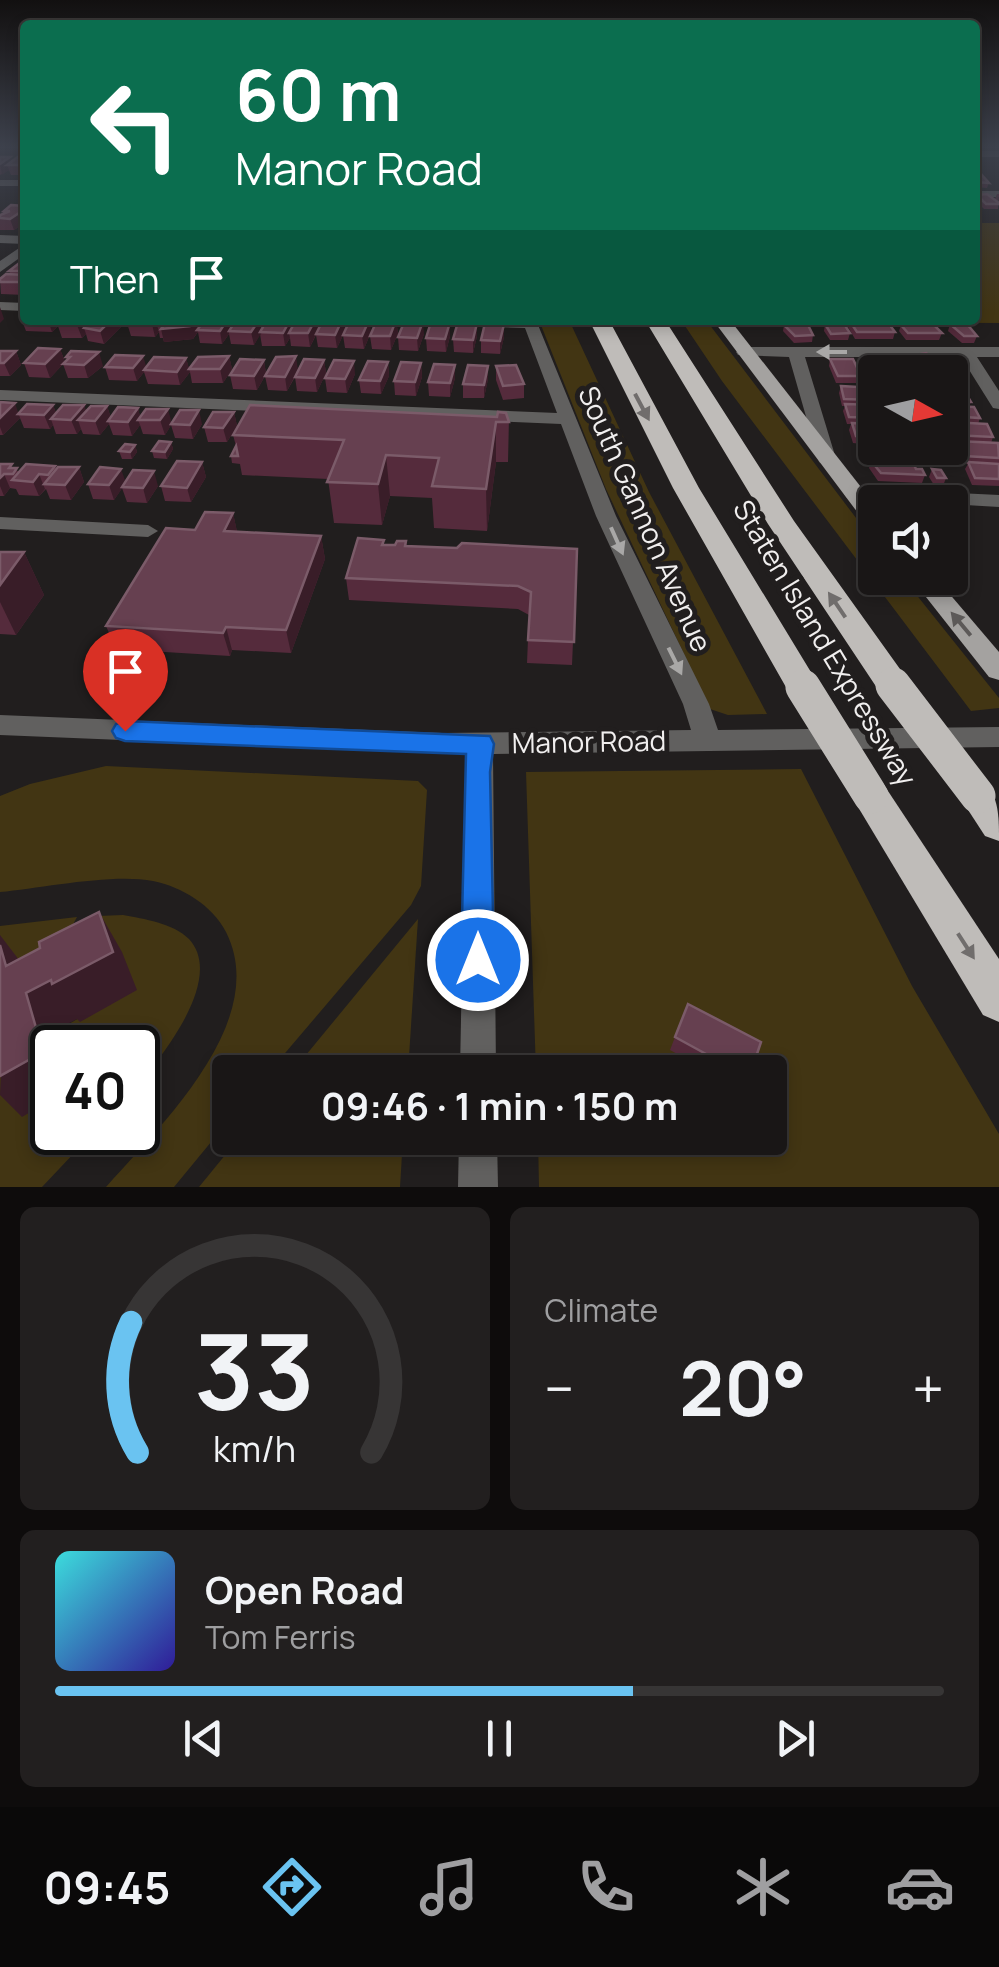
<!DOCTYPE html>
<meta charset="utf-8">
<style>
body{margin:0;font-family:Manrope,sans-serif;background:#221f1f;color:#f1f3f6;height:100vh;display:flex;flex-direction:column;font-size:38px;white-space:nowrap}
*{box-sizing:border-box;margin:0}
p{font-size:32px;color:#9f9fa1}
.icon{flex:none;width:55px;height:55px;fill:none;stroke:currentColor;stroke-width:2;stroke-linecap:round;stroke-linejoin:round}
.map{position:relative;height:1187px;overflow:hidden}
.panel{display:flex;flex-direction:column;gap:20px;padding:20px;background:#0e0c0c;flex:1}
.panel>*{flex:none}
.guide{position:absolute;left:20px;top:20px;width:960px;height:305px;border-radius:10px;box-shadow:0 5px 15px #0003,0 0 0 2px #373535;background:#0b6e4f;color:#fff;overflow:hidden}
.needle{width:65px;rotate:98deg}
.fabs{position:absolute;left:858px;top:355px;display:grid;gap:20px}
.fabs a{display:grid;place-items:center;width:110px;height:110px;border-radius:10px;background:#191616;box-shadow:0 5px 15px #0003,0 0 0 2px #373535;font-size:50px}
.speed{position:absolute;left:30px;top:1025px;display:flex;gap:20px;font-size:50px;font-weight:700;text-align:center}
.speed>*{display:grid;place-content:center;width:130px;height:130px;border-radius:50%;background:#191616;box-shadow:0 5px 15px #0003,0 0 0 2px #373535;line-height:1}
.speed .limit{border:5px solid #111;border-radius:15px;background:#fff;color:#111}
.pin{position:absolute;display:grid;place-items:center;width:85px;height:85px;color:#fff;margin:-102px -42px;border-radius:50% 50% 50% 0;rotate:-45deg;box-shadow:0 0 10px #0007}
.pin .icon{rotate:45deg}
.me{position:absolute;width:110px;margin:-55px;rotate:0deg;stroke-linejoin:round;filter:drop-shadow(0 0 8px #0008)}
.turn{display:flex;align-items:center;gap:35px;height:210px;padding:0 50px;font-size:45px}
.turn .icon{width:130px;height:130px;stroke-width:2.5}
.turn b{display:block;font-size:70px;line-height:85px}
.then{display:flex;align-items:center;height:95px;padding:0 50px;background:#0003;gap:20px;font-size:38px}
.big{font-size:75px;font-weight:700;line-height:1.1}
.panel .card{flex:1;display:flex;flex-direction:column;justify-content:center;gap:15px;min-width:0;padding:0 35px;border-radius:15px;background:#221f1f}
.panel .dial{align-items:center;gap:0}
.dial svg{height:260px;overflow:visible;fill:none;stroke:#373535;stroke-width:7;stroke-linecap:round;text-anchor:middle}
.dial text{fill:#f1f3f6;stroke:none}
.song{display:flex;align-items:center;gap:30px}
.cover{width:120px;height:120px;border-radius:15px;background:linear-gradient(135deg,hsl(180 70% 55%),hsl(250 70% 35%))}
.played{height:10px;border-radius:5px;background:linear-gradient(90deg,#6ac3f1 65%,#373535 65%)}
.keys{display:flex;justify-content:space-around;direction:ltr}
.heat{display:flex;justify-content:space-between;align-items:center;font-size:55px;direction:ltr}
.panel .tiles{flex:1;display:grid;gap:20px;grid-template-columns:1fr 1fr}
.card:last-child{grid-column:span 2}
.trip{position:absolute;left:212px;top:1055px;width:575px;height:100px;border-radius:10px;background:#191616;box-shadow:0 5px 15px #0003,0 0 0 2px #373535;font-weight:700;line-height:100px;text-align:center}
.dock{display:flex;height:160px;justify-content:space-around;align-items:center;background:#0a0909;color:#9f9fa1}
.dock .icon{width:70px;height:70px}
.dock .active{color:#6ac3f1}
.dock b{font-size:45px;color:#f1f3f6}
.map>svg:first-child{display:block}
.green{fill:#423513}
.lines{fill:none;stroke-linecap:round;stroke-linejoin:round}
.minor{fill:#61605f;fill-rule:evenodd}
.major{fill:#a4a2a0;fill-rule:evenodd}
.highway{fill:#bfbcb9;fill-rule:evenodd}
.highway-bridge{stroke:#bfbcb9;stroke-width:35}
.wall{fill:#552b3c}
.shaded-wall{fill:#391d28}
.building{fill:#664050;stroke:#7b5b69;stroke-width:2.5}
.oneway{fill:#a9a8a7}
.oneway2{fill:#706d6c}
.oneway3{fill:#5c5958}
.route{fill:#1a73e8;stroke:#114b97;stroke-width:2.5}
.labels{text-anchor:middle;stroke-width:10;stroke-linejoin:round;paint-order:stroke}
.street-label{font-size:28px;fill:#f1efef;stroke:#211e1e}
</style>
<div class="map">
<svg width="999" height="1187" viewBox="0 0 999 1187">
<rect width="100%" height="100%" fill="#211e1e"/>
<g class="green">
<polygon points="975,223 999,223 999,323 778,322 975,320"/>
<polygon points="539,320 569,320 649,492 767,714 728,715 710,709 606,489"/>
<polygon points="681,320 706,320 875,543 875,578 903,578 999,698 999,708 971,711 722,381"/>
<path d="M106,766L418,781L427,790L421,886L411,905L269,1072H230V1119L174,1187H106C160,1126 271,1021 226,932C212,905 182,887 153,881C113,873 42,888 0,892V796L30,784Z"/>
<polygon points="801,769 912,986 999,1134 999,1187 539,1187 538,1138 770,1138 770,1072 536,1072 526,772"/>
<path d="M123,915C144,919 173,923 189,939C225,978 163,1055 138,1085V1048L74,1047L67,1025L79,1018L98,916Z"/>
<polygon points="77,917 46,974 0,983 0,926"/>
<polygon points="418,919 408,1072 292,1072"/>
<polygon points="0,1062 52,1099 52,1132 93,1133 42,1187 0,1187"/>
<polygon points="239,1138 403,1138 400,1187 199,1187"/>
</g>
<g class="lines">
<g class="minor">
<rect x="975" y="151" width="24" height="6"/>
<rect x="0" y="180" width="25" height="6"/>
<rect x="975" y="191" width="24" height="6"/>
<polygon points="0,235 25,236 25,244 0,243"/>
<polygon points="25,244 25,254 0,272 0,261"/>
<polygon points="0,302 25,303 25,311 0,310"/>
<polygon points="401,320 536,320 616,516 709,704 718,730 999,727 999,747 493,754 496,1072 460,1072 466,754 0,735 0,715 442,733 691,730 683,704 596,516 561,424 0,400 0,390 557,413 525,328 408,324"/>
<polygon points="744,347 999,347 999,357 977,357 999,391 999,409 993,408 961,357 805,357 837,462 828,468 819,462 789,357 738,355 736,352"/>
<polygon points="854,488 999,495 999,507 847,498 844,494"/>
<polygon points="0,517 148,525 158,531 148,537 0,529"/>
<polygon points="459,1138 497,1138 498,1187 458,1187"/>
</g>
<g class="major">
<polygon points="713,320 730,320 875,505 875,527 867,525"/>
<polygon points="911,578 936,578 999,652 999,680 989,677"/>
</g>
<g class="highway">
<polygon points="589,320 609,320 699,488 820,687 815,696 803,699 791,696 673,488"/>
<polygon points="645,320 665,320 794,521 905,676 910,685 905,694 893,697 881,694 768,524"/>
<polygon points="871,780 884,785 999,959 999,1022 983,1015 858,807 852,796 858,785"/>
<path d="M978,780C999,790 999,815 999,841L985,836L959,796L965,785Z"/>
</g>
<g class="highway-bridge">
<polyline points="893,685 978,796"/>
<polyline points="803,687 871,796"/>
</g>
</g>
<g class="wall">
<polygon points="19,156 24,175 11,175 9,170 0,175 0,157 10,157 12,161"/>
<polygon points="975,174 989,182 987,188 975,187"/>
<polygon points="997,194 999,194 998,209 984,209 982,207 981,210 975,209 975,197 976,198 977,195 995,199"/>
<polygon points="25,197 25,223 14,230 0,230 0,215 5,213 4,211 19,206 18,202"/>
<polygon points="25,261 25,295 1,294 0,279 11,275 9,271"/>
<polygon points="25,314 25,320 60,320 60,322 122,326 104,344 88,341 86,334 82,338 62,338 58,326 52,332 26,331 21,318"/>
<polygon points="232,320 233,325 263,327 293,325 296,320 317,320 318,329 323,320 343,320 345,331 337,348 318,347 316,335 310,347 291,346 290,338 285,346 262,346 260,334 254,345 231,344 229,334 222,344 200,343 198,332 193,339 164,342 163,338 160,338 159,332 155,337 131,336 127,323 160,321 199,328"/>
<polygon points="396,320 398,333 391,350 372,349 370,336"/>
<polygon points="849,320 895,332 893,339 855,339 848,327"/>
<polygon points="504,324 504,337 500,354 481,353 481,340"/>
<polygon points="825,324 850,333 848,340 830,340 824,331"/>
<polygon points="950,324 977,336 974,343 962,343 948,331"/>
<polygon points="784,325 813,335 812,342 794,343 783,331"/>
<polygon points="901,325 942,333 939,340 906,340 899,331"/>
<polygon points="371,332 364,349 345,348 343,335"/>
<polygon points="424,334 418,351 399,350 398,337"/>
<polygon points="450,336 446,352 427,351 426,338"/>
<polygon points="477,336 473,353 454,352 453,339"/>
<polygon points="60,349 65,362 50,378 29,377 24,363"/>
<polygon points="0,351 16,351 21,365 10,376 0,376"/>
<polygon points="229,356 232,369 223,383 192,383 190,372 180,385 148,384 144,372 137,381 109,380 105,367 146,367 186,358 189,369"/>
<polygon points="910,356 942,364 940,371 926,372 908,363"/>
<polygon points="66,357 103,366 88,378 68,378 63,364 67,360"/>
<polygon points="830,359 861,376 859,383 836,383 829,366"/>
<polygon points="264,360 266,374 298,370 324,360 326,373 317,392 297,391 295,377 287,391 268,390 265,376 257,390 233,389 230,375"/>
<polygon points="388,362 389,376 381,394 361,393 359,380"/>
<polygon points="421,363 422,377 416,396 395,395 394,381"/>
<polygon points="455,365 455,378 450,397 429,396 428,382"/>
<polygon points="488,366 488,379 484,398 463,398 463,384"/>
<polygon points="496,366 524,384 524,398 503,400 496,380"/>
<polygon points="355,374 347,393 327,392 325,378"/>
<polygon points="841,386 875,388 875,448 912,456 910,462 925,475 922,483 878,481 869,468 871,461 864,461 860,450 862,444 853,443 849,430 851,424 847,424 843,411 845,406 842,406 839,393"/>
<polygon points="950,391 971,402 969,407 980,418 978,424 993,437 991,443 999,445 999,486 972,485 965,469 968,464 961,463 954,449 957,443 950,442"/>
<polygon points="0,402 19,413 53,405 56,413 84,405 86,411 107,406 111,418 138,408 140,417 171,423 202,424 193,439 175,438 171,425 165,435 143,434 140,425 132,436 113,435 109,424 100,435 83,434 81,429 77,434 56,434 53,425 50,429 24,428 20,418 3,435 0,435"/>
<polygon points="234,412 237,426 227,442 208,442 204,427"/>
<polygon points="509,418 508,462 496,462 487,531 434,528 432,498 390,496 382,525 334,523 328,479 242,475 240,464 232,463 231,456 236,446 233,435"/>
<polygon points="171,442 173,449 167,459 154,458 152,451"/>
<polygon points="135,445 137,452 132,459 122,459 119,451"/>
<polygon points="202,462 206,477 191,502 165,501 161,486"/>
<polygon points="0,464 14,468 19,472 55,466 56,469 79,467 84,482 71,500 50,499 46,489 39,496 19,495 16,489 10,488 4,496 0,496"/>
<polygon points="932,469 946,478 943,486 934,485 929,477"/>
<polygon points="125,482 158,486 147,503 127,502 122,488 114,500 93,499 88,484"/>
<polygon points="233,513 237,532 321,536 325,559 291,653 232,650 230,656 116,649 106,626"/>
<polygon points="384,540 384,545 395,545 406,541 407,546 457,548 577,549 572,665 527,663 529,615 518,609 349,600 346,578"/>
<polygon points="0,552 24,552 44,595 16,635 0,634"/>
<polygon points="675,1037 751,1072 710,1072 670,1050"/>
</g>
<g class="shaded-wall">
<polygon points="10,157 13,165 7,165 9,170 2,175 0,164"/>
<polygon points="25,162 25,174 24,175 20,165"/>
<polygon points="25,209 25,223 14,230 10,219"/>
<polygon points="0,307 4,319 0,323"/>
<polygon points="48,320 60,320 61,323 52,332"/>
<polygon points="82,320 94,320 84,328 86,334 82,338 77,325"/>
<polygon points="111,320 120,320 122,326 104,344 100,331"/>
<polygon points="155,320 159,320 160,325 157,325 159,332 155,337 152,324"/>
<polygon points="194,320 197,320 199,330 193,339 164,342 161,329"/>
<polygon points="227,320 232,320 234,328 229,331 229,334 222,344 220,331"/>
<polygon points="259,320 262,320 264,329 254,345 251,332"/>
<polygon points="290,320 292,320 294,330 289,333 290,338 285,346 283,333"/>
<polygon points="315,320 317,320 318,330 310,347 308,333"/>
<polygon points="342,320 345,331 337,348 335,335"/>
<polygon points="370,320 371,332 364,349 362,336"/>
<polygon points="396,320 398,333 391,350 390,336"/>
<polygon points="423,321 424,334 418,351 417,338"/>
<polygon points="450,322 450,336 446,352 445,339"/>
<polygon points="477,323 477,336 473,353 473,340"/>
<polygon points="504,324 504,337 500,354 500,341"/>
<polygon points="60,349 65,362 50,378 45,364"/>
<polygon points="16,351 21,365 10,376 4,363"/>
<polygon points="99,352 103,366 88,378 84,365"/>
<polygon points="143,356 147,369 144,370 144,372 137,381 133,368"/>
<polygon points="229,356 232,369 223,383 220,369"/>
<polygon points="296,356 298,370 287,391 285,377"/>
<polygon points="186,358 190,372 180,385 177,372"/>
<polygon points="264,360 266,374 257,390 254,376"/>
<polygon points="324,360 326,373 317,392 315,378"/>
<polygon points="354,361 355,374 347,393 345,379"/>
<polygon points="388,362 389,376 381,394 380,381"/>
<polygon points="421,363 422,377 416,396 415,382"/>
<polygon points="942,364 940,371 932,372 934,368"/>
<polygon points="455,365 455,378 450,397 450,383"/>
<polygon points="488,366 488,379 484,398 484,385"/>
<polygon points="15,403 20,418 3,435 0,427 0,418"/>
<polygon points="53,405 58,419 51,419 53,425 50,429 44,415"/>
<polygon points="84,405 89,420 78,420 81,429 77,434 71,420"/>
<polygon points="107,406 112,421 108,421 109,424 100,435 95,421"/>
<polygon points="138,408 141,420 138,420 140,425 132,436 128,422"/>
<polygon points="168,409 172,424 165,435 160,420"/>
<polygon points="199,410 202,424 193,439 190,425"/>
<polygon points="234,412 237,426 227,442 223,428"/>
<polygon points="496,422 496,462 487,531 486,489"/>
<polygon points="171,442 173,449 167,459 165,452"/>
<polygon points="135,445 137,452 132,459 130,452"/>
<polygon points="386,455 390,496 382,525 378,484"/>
<polygon points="202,462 206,477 191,502 187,488"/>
<polygon points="79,467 84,482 71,500 65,485"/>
<polygon points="121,469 126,483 114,500 109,485"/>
<polygon points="154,471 158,486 147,503 143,488"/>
<polygon points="4,474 10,488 4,496 0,486 0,478"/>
<polygon points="39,474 45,489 39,496 33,482"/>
<polygon points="233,513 238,536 224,531"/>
<polygon points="321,536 325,559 291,653 286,630"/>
<polygon points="24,552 44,595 16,635 0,602 0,585"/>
<polygon points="226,627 232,650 230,656 223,633"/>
<polygon points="99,912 122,952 137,990 80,1022 77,1019 56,1030 61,1048 52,1048 52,1099 22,1117 0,1095 6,966 0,945 0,935 26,969"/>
</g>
<g class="building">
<polygon points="19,156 25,156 25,162 20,165 7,165"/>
<polygon points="0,157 10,157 0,164"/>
<polygon points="975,174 981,174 989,183 976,182"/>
<polygon points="987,194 999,203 999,204 986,204 977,195"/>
<polygon points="11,205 25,206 25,209 10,219 0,218 0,215 10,211 4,211"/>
<polygon points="22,261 25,261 25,271 9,271"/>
<polygon points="6,274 25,275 25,280 22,282 0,282 0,279"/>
<polygon points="62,320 82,320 77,325 57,325"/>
<polygon points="91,320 111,320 100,331 84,328"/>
<polygon points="129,320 155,320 152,324 127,323"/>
<polygon points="160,320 194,320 190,326 161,329 164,325 157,325"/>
<polygon points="205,320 227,320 220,331 197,330"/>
<polygon points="236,320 259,320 251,332 229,331"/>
<polygon points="267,320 290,320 283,333 260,332"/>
<polygon points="296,320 315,320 308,333 289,333"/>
<polygon points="323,320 342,320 335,335 316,334"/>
<polygon points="350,320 369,320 362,336 343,335"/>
<polygon points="377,320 396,320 390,336 370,336"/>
<polygon points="405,320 423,321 417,338 398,337"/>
<polygon points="849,320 886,320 895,332 857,332"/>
<polygon points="431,322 450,322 445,339 426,338"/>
<polygon points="458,322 477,323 473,340 453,339"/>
<polygon points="485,323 504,324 500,341 481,340"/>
<polygon points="825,324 844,324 850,333 831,334"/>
<polygon points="950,324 967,324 977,336 964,336"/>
<polygon points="784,325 808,325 813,335 795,336"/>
<polygon points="901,325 934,325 942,333 908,333"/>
<polygon points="38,348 60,349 45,364 24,363"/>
<polygon points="0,351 16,351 4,363 0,363"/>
<polygon points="71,351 99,352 84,365 63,364 70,357 66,357"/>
<polygon points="926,353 942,364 934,368 910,356"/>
<polygon points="115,355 143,356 133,368 105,367"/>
<polygon points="229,356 220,369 189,369 198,357"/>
<polygon points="296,356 285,377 265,376 276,357"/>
<polygon points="154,357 186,358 177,372 144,370"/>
<polygon points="240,359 264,360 254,376 230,375"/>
<polygon points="304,359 324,360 315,378 295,377"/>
<polygon points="830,359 853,359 861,376 838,376"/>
<polygon points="334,360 354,361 345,379 325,378"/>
<polygon points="368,361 388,362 380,381 359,380"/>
<polygon points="401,362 421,363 415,382 394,381"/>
<polygon points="434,364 455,365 450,383 428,382"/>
<polygon points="468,365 488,366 484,385 463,384"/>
<polygon points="516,365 524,384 503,386 496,366"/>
<polygon points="893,369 898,372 874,371"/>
<polygon points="841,386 875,388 875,400 844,399"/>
<polygon points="950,391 965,392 971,402 950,401"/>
<polygon points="0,402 15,403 0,418"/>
<polygon points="27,404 53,405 44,415 18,414"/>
<polygon points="845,404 875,405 875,418 849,417"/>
<polygon points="63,405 84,405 71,420 51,419"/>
<polygon points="250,405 497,417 498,412 506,413 509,422 496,422 486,489 432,486 439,458 386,455 378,484 327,482 344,440 233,435"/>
<polygon points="91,406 107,406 95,421 78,420"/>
<polygon points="950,406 974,407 980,418 950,416"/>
<polygon points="118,407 138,408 128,422 108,421"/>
<polygon points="146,409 168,409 160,420 138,420"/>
<polygon points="180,410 199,410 190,425 171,424"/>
<polygon points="213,412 234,412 223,428 204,427"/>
<polygon points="950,422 987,424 993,437 952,435 950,430"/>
<polygon points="852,423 875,424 875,437 856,436"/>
<polygon points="159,441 171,442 165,452 152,451"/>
<polygon points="957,441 998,443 999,458 964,456"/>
<polygon points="863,442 875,443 875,448 908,448 912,456 867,454"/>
<polygon points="125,444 135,445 130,452 119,451"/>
<polygon points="236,446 238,456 231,456"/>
<polygon points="177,461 202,462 187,488 161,486"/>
<polygon points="871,461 913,463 916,469 922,469 925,475 881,473"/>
<polygon points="968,462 999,464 999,479 975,478"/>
<polygon points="0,464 12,464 9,468 17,468 13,474 4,474 0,478"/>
<polygon points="26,464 55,466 48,475 39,474 33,482 12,480"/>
<polygon points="58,467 79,467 65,485 44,484"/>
<polygon points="100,467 121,469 109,485 88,484"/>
<polygon points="932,469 941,470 946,478 937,478"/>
<polygon points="133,470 154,471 143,488 122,487"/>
<polygon points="205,512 233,513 224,531 321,536 286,630 226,627 223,633 106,626 166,528 195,530"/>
<polygon points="358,538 384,540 382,545 395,545 397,541 406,541 405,546 457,548 462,543 577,549 574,642 528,640 531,592 518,586 346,578"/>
<polygon points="0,552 24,552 0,585"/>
<polygon points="99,912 113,952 52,984 51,980 26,993 43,1052 0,1076 0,945 6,966 40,948 39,942"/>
<polygon points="688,1004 761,1042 751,1072 739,1072 675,1037"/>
</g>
<defs><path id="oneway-solid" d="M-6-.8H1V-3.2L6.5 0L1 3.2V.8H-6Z" transform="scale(2.5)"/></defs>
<g class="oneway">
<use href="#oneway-solid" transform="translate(832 352) rotate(-180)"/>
<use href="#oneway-solid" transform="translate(617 541) rotate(66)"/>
<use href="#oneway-solid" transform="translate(675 661) rotate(64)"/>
</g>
<g class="oneway2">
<use href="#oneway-solid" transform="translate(642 407) rotate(62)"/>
<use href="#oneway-solid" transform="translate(837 605) rotate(-124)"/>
<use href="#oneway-solid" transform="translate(966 946) rotate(57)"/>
</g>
<use class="oneway3" href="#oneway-solid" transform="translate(961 624) rotate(-130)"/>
<linearGradient id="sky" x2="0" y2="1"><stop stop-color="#121010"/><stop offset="0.47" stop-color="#3d414c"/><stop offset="1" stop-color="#3d414c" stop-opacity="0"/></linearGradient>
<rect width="999" height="313" fill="url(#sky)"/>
<polygon class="route" points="125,721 490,736 494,744 490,772 494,960 489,971 478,976 466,971 461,960 466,754 125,741 116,738 112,731 116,724"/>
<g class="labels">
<g class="street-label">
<text transform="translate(645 519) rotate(66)" y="10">South Gannon Avenue</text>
<text transform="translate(825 643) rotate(59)" y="10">Staten Island Expressway</text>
<text transform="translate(589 742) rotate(-1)" y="10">Manor Road</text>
</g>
</g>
</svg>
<div class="fabs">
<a><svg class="needle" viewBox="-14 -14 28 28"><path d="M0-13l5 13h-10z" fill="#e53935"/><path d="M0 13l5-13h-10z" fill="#9f9fa1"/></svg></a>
<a><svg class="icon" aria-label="sound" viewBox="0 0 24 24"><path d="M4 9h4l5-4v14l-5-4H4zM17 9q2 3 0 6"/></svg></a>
</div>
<div class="speed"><div class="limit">40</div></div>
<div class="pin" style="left:125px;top:731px;background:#d93025"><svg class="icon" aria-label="arrive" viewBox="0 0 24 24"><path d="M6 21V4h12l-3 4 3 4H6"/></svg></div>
<svg class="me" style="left:478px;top:960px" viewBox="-20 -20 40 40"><circle r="17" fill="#1a73e8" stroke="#fff" stroke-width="3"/><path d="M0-11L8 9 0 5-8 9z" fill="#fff"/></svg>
<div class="trip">09:46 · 1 min · 150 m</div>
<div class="guide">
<div class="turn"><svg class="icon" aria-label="left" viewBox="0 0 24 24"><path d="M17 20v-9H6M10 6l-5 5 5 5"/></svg><div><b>60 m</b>Manor Road</div></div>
<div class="then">Then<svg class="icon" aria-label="arrive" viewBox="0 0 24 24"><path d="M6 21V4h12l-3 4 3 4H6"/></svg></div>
</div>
</div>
<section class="panel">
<div class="tiles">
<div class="card dial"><svg viewBox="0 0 100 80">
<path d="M14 69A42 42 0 1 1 86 69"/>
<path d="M14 69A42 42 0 0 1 12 29" stroke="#6ac3f1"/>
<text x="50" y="56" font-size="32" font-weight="700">33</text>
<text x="50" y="72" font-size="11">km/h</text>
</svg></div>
<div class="card"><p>Climate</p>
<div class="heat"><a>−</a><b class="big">20°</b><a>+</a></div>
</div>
<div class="card">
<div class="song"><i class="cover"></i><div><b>Open Road</b><p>Tom Ferris</p></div></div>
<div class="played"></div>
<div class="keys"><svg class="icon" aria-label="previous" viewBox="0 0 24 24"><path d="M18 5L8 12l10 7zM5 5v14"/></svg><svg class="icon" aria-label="pause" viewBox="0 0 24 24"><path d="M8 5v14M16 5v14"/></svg><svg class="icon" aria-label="next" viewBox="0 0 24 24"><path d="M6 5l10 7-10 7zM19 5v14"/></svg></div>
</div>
</div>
</section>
<nav class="dock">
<b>09:45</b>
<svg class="icon active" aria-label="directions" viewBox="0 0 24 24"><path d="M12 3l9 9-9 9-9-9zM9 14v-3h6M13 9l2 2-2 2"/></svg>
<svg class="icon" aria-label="music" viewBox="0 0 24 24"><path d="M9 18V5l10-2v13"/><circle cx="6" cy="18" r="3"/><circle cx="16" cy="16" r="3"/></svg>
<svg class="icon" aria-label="phone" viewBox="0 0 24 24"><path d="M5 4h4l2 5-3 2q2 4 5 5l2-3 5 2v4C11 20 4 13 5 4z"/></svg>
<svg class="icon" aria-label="climate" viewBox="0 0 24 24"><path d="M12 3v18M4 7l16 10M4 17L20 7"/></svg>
<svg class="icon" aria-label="car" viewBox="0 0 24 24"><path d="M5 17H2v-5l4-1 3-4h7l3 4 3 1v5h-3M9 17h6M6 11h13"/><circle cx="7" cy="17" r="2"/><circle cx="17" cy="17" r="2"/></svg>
</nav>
